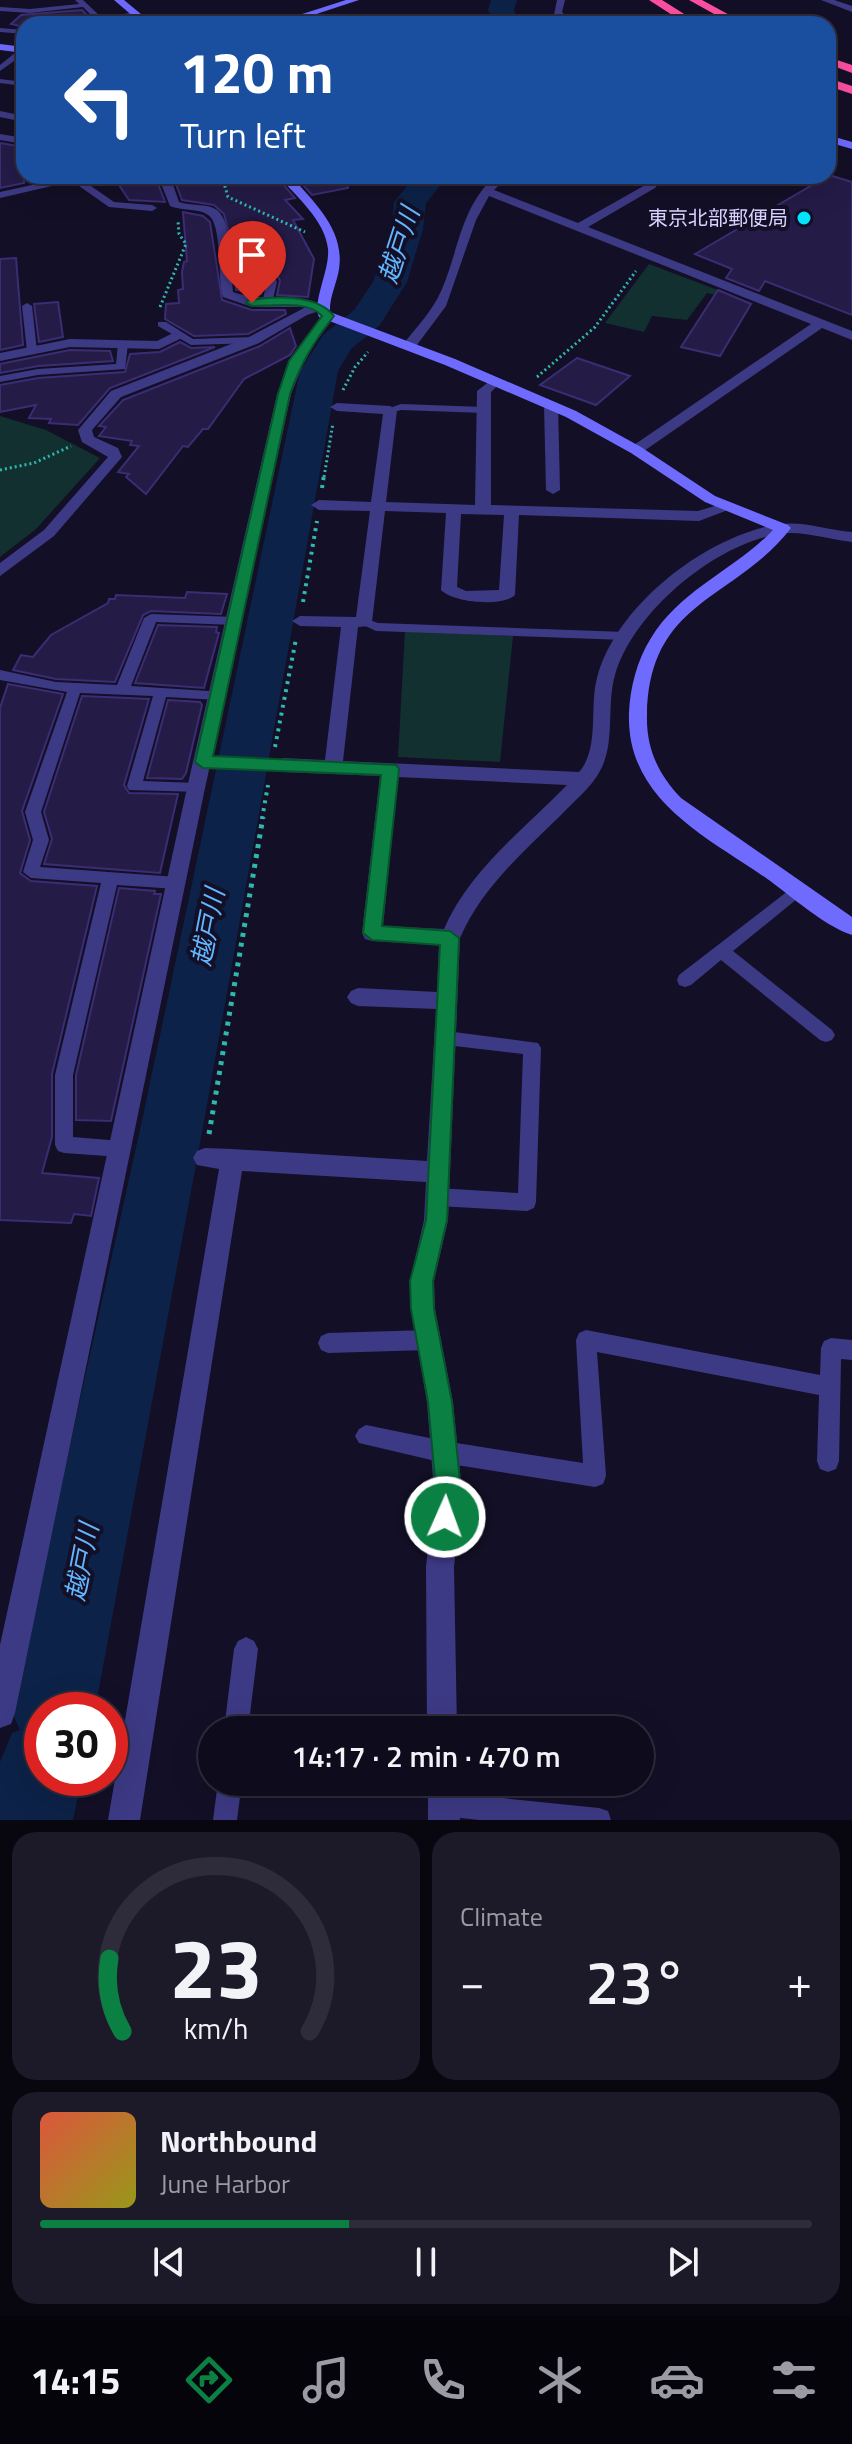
<!DOCTYPE html>
<meta charset="utf-8">
<style>
body{margin:0;font-family:"Titillium Web","Noto Sans JP",sans-serif;background:#1c1929;color:#f1f3f6;height:100vh;display:flex;flex-direction:column;font-size:30px;white-space:nowrap}
*{box-sizing:border-box;margin:0}
p{font-size:26px;color:#9b9ba3}
.icon{flex:none;width:44px;height:44px;fill:none;stroke:currentColor;stroke-width:2;stroke-linecap:round;stroke-linejoin:round}
.map{position:relative;height:1820px;overflow:hidden}
.panel{display:flex;flex-direction:column;gap:12px;padding:12px;background:#08060f;flex:1}
.panel>*{flex:none}
.top-card{position:absolute;left:16px;top:16px;width:820px;height:168px;border-radius:24px;box-shadow:0 8px 32px #0002,0 0 0 2px #2e2b3b;background:#1a4fa0;color:#fff;overflow:hidden}
.speed{position:absolute;left:24px;top:1692px;display:flex;gap:16px;font-size:40px;font-weight:700;text-align:center}
.speed>*{display:grid;place-content:center;width:104px;height:104px;border-radius:50%;background:#0e0b1c;box-shadow:0 8px 32px #0002,0 0 0 2px #2e2b3b;line-height:1}
.speed .limit{border:12px solid #d22;background:#fff;color:#111}
.pin{position:absolute;display:grid;place-items:center;width:68px;height:68px;color:#fff;margin:-82px -34px;border-radius:50% 50% 50% 0;rotate:-45deg;box-shadow:0 0 8px #0007}
.pin .icon{rotate:45deg}
.me{position:absolute;width:88px;margin:-44px;rotate:2deg;stroke-linejoin:round;filter:drop-shadow(0 0 6px #0008)}
.turn{display:flex;align-items:center;gap:28px;height:168px;padding:0 32px;font-size:36px}
.turn .icon{width:104px;height:104px;stroke-width:2.5}
.turn b{display:block;font-size:56px;line-height:68px}
.big{font-size:60px;font-weight:600;line-height:1.1}
.panel .widget{flex:1;display:flex;flex-direction:column;justify-content:center;gap:12px;min-width:0;padding:0 28px;border-radius:24px;background:#1c1929}
.panel .dial{align-items:center;gap:0}
.dial svg{height:208px;overflow:visible;fill:none;stroke:#2e2b3b;stroke-width:7;stroke-linecap:round;text-anchor:middle}
.dial text{fill:#f1f3f6;stroke:none}
.song{display:flex;align-items:center;gap:24px}
.cover{width:96px;height:96px;border-radius:12px;background:linear-gradient(135deg,hsl(10 70% 55%),hsl(60 70% 35%))}
.played{height:8px;border-radius:4px;background:linear-gradient(90deg,#0b8043 40%,#2e2b3b 40%)}
.keys{display:flex;justify-content:space-around;direction:ltr}
.heat{display:flex;justify-content:space-between;align-items:center;font-size:44px;direction:ltr}
.panel .tiles{flex:1;display:grid;gap:12px;grid-template-columns:1fr 1fr}
.widget:last-child{grid-column:span 2}
.trip{position:absolute;left:198px;top:1716px;width:456px;height:80px;border-radius:40px;background:#0e0b1c;box-shadow:0 8px 32px #0002,0 0 0 2px #2e2b3b;font-weight:600;line-height:80px;text-align:center}
.menu{display:flex;height:128px;justify-content:space-around;align-items:center;background:#06040b;color:#9b9ba3}
.menu .icon{width:56px;height:56px}
.menu .current{color:#0b8043}
.menu b{font-size:36px;color:#f1f3f6}
.map>svg:first-child{display:block}
.green{fill:#12302f}
.lines{fill:none;stroke-linecap:round;stroke-linejoin:round}
.river{fill:#0c2248;fill-rule:evenodd}
.building{fill:#241b47;stroke:#3b2d73;stroke-width:2}
.path-far2{stroke:#2fb8b0;stroke-width:3;stroke-dasharray:2 3;stroke-linecap:butt}
.path-far1{stroke:#2fb8b0;stroke-width:4;stroke-dasharray:3 5;stroke-linecap:butt}
.path{stroke:#2fb8b0;stroke-width:5;stroke-dasharray:4 6;stroke-linecap:butt}
.lane{fill:#3d3a85;fill-rule:evenodd}
.street{fill:#3d3a85;fill-rule:evenodd}
.secondary{fill:#6f6bff;fill-rule:evenodd}
.highway{fill:#ff4fa3;fill-rule:evenodd}
.route{fill:#0b8043;stroke:#07532c;stroke-width:2}
.poi-dot{fill:#00e5ff;stroke:#130f26;stroke-width:3}
.labels{text-anchor:middle;stroke-width:8;stroke-linejoin:round;paint-order:stroke}
.far-poi-label{font-size:20px;fill:#d9d4ff;stroke:#130f26;text-anchor:end}
.water-label{font-size:26px;font-style:italic;fill:#62b6ff;stroke:#130f26}
</style>
<div class="map">
<svg width="852" height="1820" viewBox="0 0 852 1820">
<rect width="100%" height="100%" fill="#130f26"/>
<g class="green">
<polygon points="649,264 757,305 707,293 687,320 652,316 644,332 605,323"/>
<polygon points="0,416 46,430 100,458 36,529 0,557"/>
<polygon points="405,631 513,636 500,762 398,757"/>
</g>
<g class="lines">
<g class="river">
<polygon points="491,0 517,0 514,10 520,24 494,24 488,10"/>
<polygon points="415,176 448,176 426,203 423,229 407,282 380,325 351,349 338,371 205,1116 95,1710 42,1710 42,1778 82,1778 73,1820 0,1820 0,1762 12,1733 20,1730 11,1710 143,1116 300,371 323,335 354,310 373,282 391,229 394,202"/>
</g>
</g>
<g class="building">
<polygon points="82,10 96,24 24,24 24,27 11,24 21,15"/>
<polygon points="0,143 24,147 24,183 0,188"/>
<polygon points="829,175 852,182 852,315 765,281 759,291 726,278 732,269 695,254"/>
<polygon points="113,176 155,176 165,202 129,200"/>
<polygon points="173,176 276,176 295,198 285,200 303,219 293,220 314,259 308,297 277,295 280,281 265,250 233,249 224,214 214,205 182,200"/>
<polygon points="295,176 347,176 348,188 312,195"/>
<polygon points="183,212 203,216 210,222 222,300 252,310 285,310 286,314 248,334 194,336 165,319 166,304 179,303 178,290 183,289 182,272 184,262 187,261"/>
<polygon points="16,258 23,345 0,350 0,259"/>
<polygon points="254,259 264,282 261,294 236,290 234,260"/>
<polygon points="718,290 751,304 720,356 681,347"/>
<polygon points="58,302 63,337 39,342 34,304"/>
<polygon points="290,328 296,346 290,355 244,379 208,429 203,429 188,447 183,446 146,494 126,477 129,474 118,472 139,446 130,445 132,441 99,436 106,427 99,426 123,400 260,346"/>
<polygon points="180,342 191,348 215,347 110,388 78,425 49,423 51,419 29,418 36,405 0,412 0,385 38,378 125,372 130,354 160,352"/>
<polygon points="70,350 110,351 113,361 38,366 0,373 0,364"/>
<polygon points="577,358 630,376 596,405 540,385"/>
<polygon points="187,592 227,594 221,614 151,611 143,615 115,682 56,679 13,670 21,655 33,657 51,635 108,603 109,599 115,599 116,595 185,598"/>
<polygon points="158,625 217,627 216,632 219,633 204,688 135,683"/>
<polygon points="8,684 63,694 22,811 30,840 20,873 31,881 97,886 52,1074 52,1137 42,1173 99,1178 91,1216 74,1214 71,1223 0,1220 0,708"/>
<polygon points="82,696 149,699 124,785 129,793 178,794 160,873 44,864 52,839 44,812"/>
<polygon points="168,700 200,702 202,705 186,773 182,779 147,778"/>
<polygon points="119,888 155,891 154,894 161,894 111,1121 76,1120 76,1075"/>
</g>
<g class="lines">
<g class="path-far2">
<polyline points="222,176 228,197 305,232"/>
<polyline points="160,307 186,244 179,234 178,221"/>
<polyline points="537,377 595,327 636,271"/>
<polyline points="343,390 355,367 368,352"/>
<polyline points="0,470 34,463 71,446"/>
<polyline points="324,477 333,423"/>
</g>
<g class="path-far1">
<polyline points="322,488 324,475"/>
<polyline points="303,602 317,521"/>
<polyline points="275,747 296,639"/>
<polyline points="262,819 268,785"/>
</g>
<polyline class="path" points="209,1134 263,817"/>
<g class="lane">
<polygon points="75,0 83,0 102,18 135,12 139,14 100,24 83,7 30,13 0,11 0,7 30,9 79,4"/>
<polygon points="0,28 24,30 24,34 0,32"/>
<polygon points="21,48 24,48 24,54 0,71 0,65"/>
<polygon points="0,79 24,82 24,86 0,83"/>
<polygon points="72,177 78,177 114,202 152,205 157,208 152,211 109,207 72,181"/>
<polygon points="262,251 277,282 272,303 267,306 262,303 267,282 256,256 223,258 218,255 223,252"/>
<polygon points="27,303 32,306 37,351 32,354 27,351 22,306"/>
<polygon points="158,322 166,322 193,339 254,337 259,340 254,343 191,345 158,326"/>
<polygon points="123,341 128,344 125,369 38,375 0,382 0,376 38,369 116,364 118,344"/>
<polygon points="401,404 484,407 490,410 484,413 401,410 390,413 384,410"/>
<polygon points="151,614 235,617 242,621 235,625 156,622 131,686 224,692 226,695 224,698 219,700 166,697 143,781 196,783 203,788 201,792 129,790 127,786 153,696 80,693 41,812 49,840 40,867 177,877 185,883 177,889 117,885 73,1075 73,1137 121,1141 127,1143 130,1149 127,1155 121,1157 64,1153 58,1151 55,1145 55,1075 101,883 31,878 23,872 33,840 25,812 67,692 0,680 0,670 56,682 117,685 144,618"/>
<polygon points="364,618 378,623 625,632 632,636 625,640 376,631 357,622"/>
<polygon points="203,757 283,760 290,765 283,770 203,767 196,762"/>
<polygon points="797,884 803,886 805,890 803,894 733,951 832,1030 835,1035 832,1040 826,1042 820,1040 721,960 691,985 685,987 679,985 677,980 679,975"/>
<polygon points="446,1031 538,1043 541,1048 536,1202 534,1208 527,1211 438,1206 431,1203 429,1197 431,1191 438,1188 518,1193 523,1054 446,1045 440,1043 437,1038 440,1033"/>
<polygon points="428,1330 435,1333 438,1340 435,1347 428,1350 328,1353 321,1350 318,1343 321,1336 328,1333"/>
<polygon points="586,1330 820,1375 821,1348 824,1341 831,1338 852,1340 852,1360 841,1359 839,1461 836,1469 828,1472 820,1469 817,1461 819,1395 597,1352 606,1476 603,1484 595,1487 444,1463 359,1443 355,1436 359,1429 366,1425 444,1441 583,1463 576,1340 579,1333"/>
<polygon points="246,1637 254,1641 258,1649 248,1730 224,1730 234,1649 238,1641"/>
<polygon points="218,1782 242,1782 237,1820 213,1820"/>
<polygon points="443,1792 599,1808 608,1811 611,1820 479,1820 443,1816 434,1813 431,1804 434,1795"/>
</g>
<g class="street">
<polygon points="557,0 565,0 562,12 574,24 564,24 554,15"/>
<polygon points="821,0 834,0 852,6 852,12"/>
<polygon points="0,111 24,116 24,122 0,117"/>
<polygon points="0,134 24,138 24,144 0,140"/>
<polygon points="73,176 95,176 0,198 0,192"/>
<path d="M158,176H170L179,202C190,206 207,203 217,210C233,222 231,273 233,292C264,303 306,292 328,308L307,315L259,343L121,397L92,430L94,437L118,448L122,457L54,536L0,576V563L44,530L108,457L82,442L78,430L111,391L249,337L306,307H252L223,297C217,280 223,224 208,215C199,208 181,211 170,206Z"/>
<path d="M495,176H508L494,190L578,223L647,184L653,176H665L655,188L588,227L852,331V340L822,328L641,453H631V447L811,324L489,196L476,220L446,306L414,349H404L402,346C416,327 433,311 442,289C459,249 461,207 495,176Z"/>
<polygon points="324,313 335,316 308,352 291,394 205,788 15,1713 11,1724 0,1728 0,1645 187,788 277,394 295,352"/>
<polygon points="177,331 184,335 182,338 159,349 70,347 0,361 0,353 70,339 157,341"/>
<path d="M495,377L502,381L491,392V505L698,511L728,502L736,507L699,521L519,515L515,595C502,607 454,603 441,590L446,513L385,511L372,622L370,626L358,627L343,761L579,772C600,748 589,708 597,678C616,605 707,535 780,524C803,521 829,530 852,532V542C829,540 803,530 779,534C715,544 633,612 615,675C606,706 616,742 600,771C591,788 573,802 560,816C522,853 481,889 460,938L448,1220L434,1281L435,1309L453,1402L462,1491L454,1567L457,1730H427L426,1567L434,1491L427,1402L411,1309L410,1281L424,1220L426,1182L242,1171L140,1820H108L219,1169L197,1165L193,1158L197,1151L205,1148L232,1149L427,1161L436,1009L358,1006L351,1003L347,997L351,991L358,988L437,992L439,945L372,941L365,939L362,933L380,776L283,772L274,765L283,758L325,760L341,627L300,626L292,621L300,616L356,617L370,511L319,510L311,505L319,500L371,502L383,414L337,411L330,407L337,403L390,406L397,410L386,502L475,505L477,391ZM461,514L504,515L499,590L466,591L457,587ZM398,777L567,785C524,829 469,871 444,929L383,926Z"/>
<polygon points="551,401 558,405 560,490 553,494 546,490 544,405"/>
<polygon points="428,1782 458,1782 460,1820 428,1820"/>
</g>
<g class="secondary">
<polygon points="114,0 124,0 153,24 142,24"/>
<polygon points="346,0 359,0 286,24 271,24"/>
<polygon points="0,44 24,47 24,53 0,50"/>
<polygon points="828,135 852,142 852,149 828,142"/>
<path d="M279,176H291C314,202 345,230 339,269C337,283 329,298 330,312L455,359L576,411L641,447L715,496L788,525L791,528C735,601 649,599 647,715C646,748 658,774 681,798L852,917V935C824,926 790,895 766,878C705,836 626,799 629,713C630,688 637,660 651,638C681,589 735,570 773,530L705,502L631,453L566,417L445,365L319,317C312,301 330,270 328,249C325,220 297,198 279,176Z"/>
</g>
<g class="highway">
<polygon points="649,0 662,0 700,24 686,24"/>
<polygon points="689,0 702,0 746,24 732,24"/>
<polygon points="828,57 852,65 852,73 828,64"/>
<polygon points="828,78 852,86 852,94 828,86"/>
</g>
</g>
<path class="route" d="M248,300C274,296 317,294 334,316C314,341 301,363 290,394L213,756L396,765L399,769L382,926L450,931L459,938L447,1220L433,1281L434,1309L452,1402L461,1491L454,1525L445,1529L437,1525L433,1517L436,1491L428,1402L411,1309L410,1281L426,1220L440,945L372,940L363,933L381,775L203,768L195,762L278,394L289,361L322,316C309,300 271,306 252,306L246,303Z"/>
<circle class="poi-dot" cx="804" cy="218" r="8"/>
<g class="labels">
<g class="far-poi-label">
<text x="788" y="225">東京北部郵便局</text>
</g>
<g class="water-label">
<text transform="translate(399 245) rotate(-72)" y="9">越戸川</text>
<text transform="translate(208 927) rotate(-79)" y="9">越戸川</text>
<text transform="translate(82 1562) rotate(-79)" y="9">越戸川</text>
</g>
</g>
</svg>
<div class="speed"><div class="limit">30</div></div>
<div class="pin" style="left:252px;top:303px;background:#d93025"><svg class="icon" aria-label="arrive" viewBox="0 0 24 24"><path d="M6 21V4h12l-3 4 3 4H6"/></svg></div>
<svg class="me" style="left:445px;top:1517px" viewBox="-20 -20 40 40"><circle r="17" fill="#0b8043" stroke="#fff" stroke-width="3"/><path d="M0-11L8 9 0 5-8 9z" fill="#fff"/></svg>
<div class="trip">14:17 · 2 min · 470 m</div>
<div class="top-card">
<div class="turn"><svg class="icon" aria-label="left" viewBox="0 0 24 24"><path d="M17 20v-9H6M10 6l-5 5 5 5"/></svg><div><b>120 m</b>Turn left</div></div>
</div>
</div>
<section class="panel">
<div class="tiles">
<div class="widget dial"><svg viewBox="0 0 100 80">
<path d="M14 69A42 42 0 1 1 86 69"/>
<path d="M14 69A42 42 0 0 1 9 41" stroke="#0b8043"/>
<text x="50" y="56" font-size="32" font-weight="700">23</text>
<text x="50" y="72" font-size="11">km/h</text>
</svg></div>
<div class="widget"><p>Climate</p>
<div class="heat"><a>−</a><b class="big">23°</b><a>+</a></div>
</div>
<div class="widget">
<div class="song"><i class="cover"></i><div><b>Northbound</b><p>June Harbor</p></div></div>
<div class="played"></div>
<div class="keys"><svg class="icon" aria-label="previous" viewBox="0 0 24 24"><path d="M18 5L8 12l10 7zM5 5v14"/></svg><svg class="icon" aria-label="pause" viewBox="0 0 24 24"><path d="M8 5v14M16 5v14"/></svg><svg class="icon" aria-label="next" viewBox="0 0 24 24"><path d="M6 5l10 7-10 7zM19 5v14"/></svg></div>
</div>
</div>
</section>
<nav class="menu">
<b>14:15</b>
<svg class="icon current" aria-label="directions" viewBox="0 0 24 24"><path d="M12 3l9 9-9 9-9-9zM9 14v-3h6M13 9l2 2-2 2"/></svg>
<svg class="icon" aria-label="music" viewBox="0 0 24 24"><path d="M9 18V5l10-2v13"/><circle cx="6" cy="18" r="3"/><circle cx="16" cy="16" r="3"/></svg>
<svg class="icon" aria-label="phone" viewBox="0 0 24 24"><path d="M5 4h4l2 5-3 2q2 4 5 5l2-3 5 2v4C11 20 4 13 5 4z"/></svg>
<svg class="icon" aria-label="climate" viewBox="0 0 24 24"><path d="M12 3v18M4 7l16 10M4 17L20 7"/></svg>
<svg class="icon" aria-label="car" viewBox="0 0 24 24"><path d="M5 17H2v-5l4-1 3-4h7l3 4 3 1v5h-3M9 17h6M6 11h13"/><circle cx="7" cy="17" r="2"/><circle cx="17" cy="17" r="2"/></svg>
<svg class="icon" aria-label="filters" viewBox="0 0 24 24"><path d="M4 7h16M4 17h16"/><circle cx="9" cy="7" r="2"/><circle cx="15" cy="17" r="2"/></svg>
</nav>
